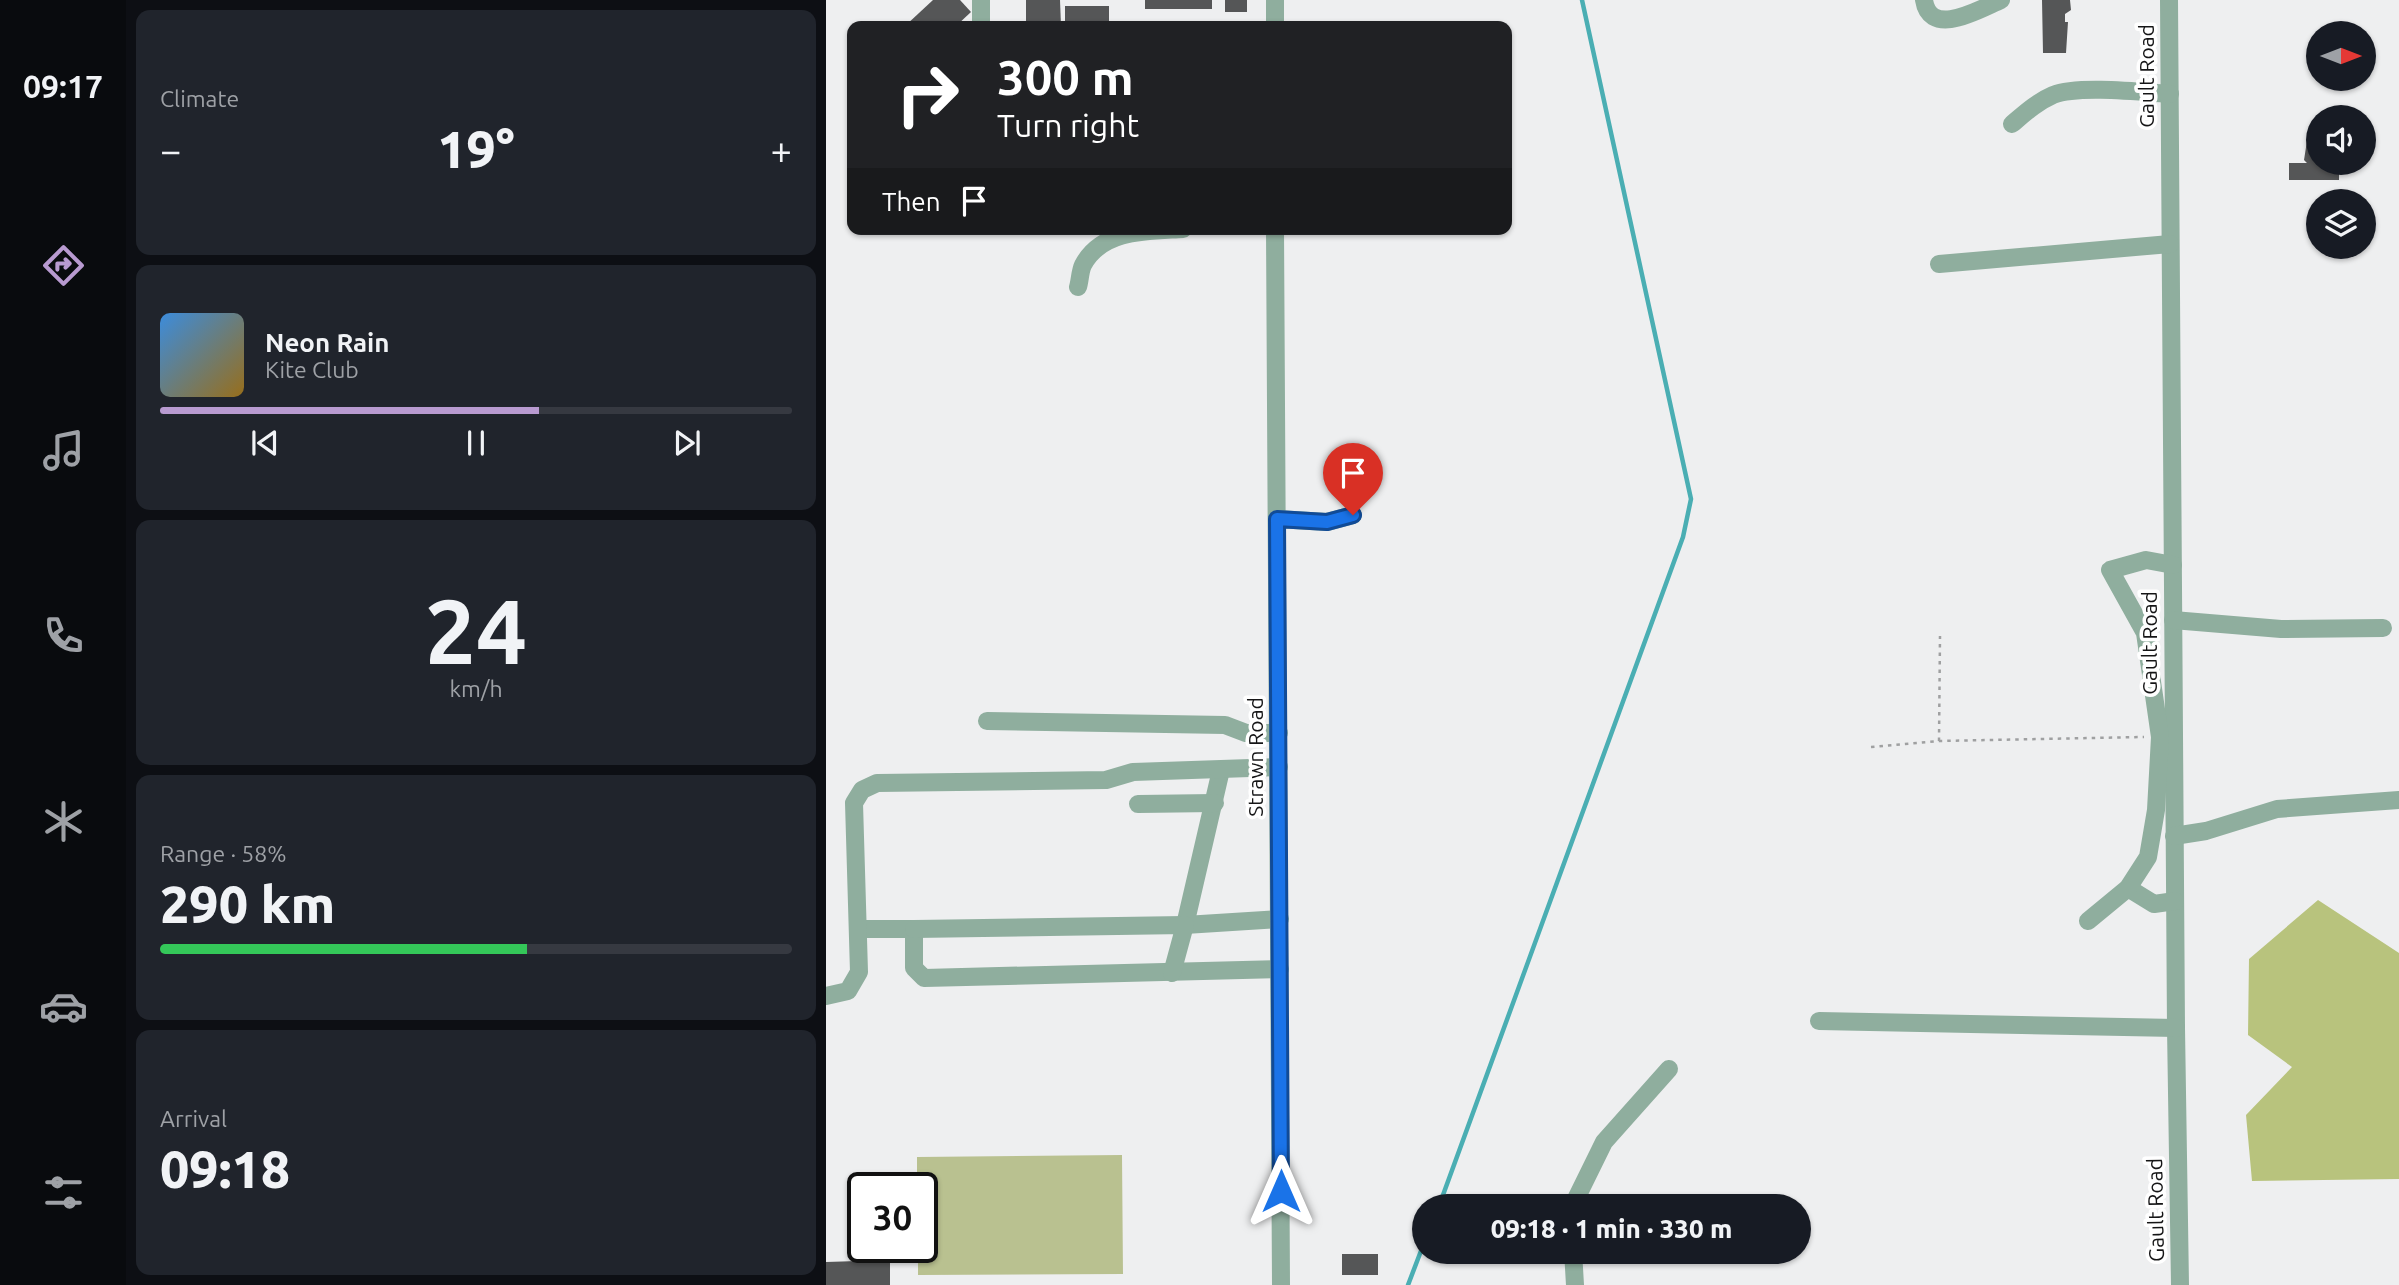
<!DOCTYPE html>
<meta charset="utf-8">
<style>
body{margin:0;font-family:Ubuntu,sans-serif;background:#20242c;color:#f1f3f6;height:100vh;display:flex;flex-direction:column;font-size:26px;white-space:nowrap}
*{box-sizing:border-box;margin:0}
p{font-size:23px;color:#9ea1a6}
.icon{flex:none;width:38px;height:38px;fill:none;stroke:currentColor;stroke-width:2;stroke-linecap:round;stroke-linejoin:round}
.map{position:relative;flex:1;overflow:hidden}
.sheet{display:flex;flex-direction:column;gap:10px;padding:10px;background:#0d0f14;width:700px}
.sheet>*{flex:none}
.hud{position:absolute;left:21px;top:21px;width:665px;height:214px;border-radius:14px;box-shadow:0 2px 5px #0004;background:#202124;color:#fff;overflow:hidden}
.needle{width:46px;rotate:90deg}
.tools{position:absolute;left:1480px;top:21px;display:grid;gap:14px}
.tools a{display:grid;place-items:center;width:70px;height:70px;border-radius:50%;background:#171b24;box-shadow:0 2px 5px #0004;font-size:35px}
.speed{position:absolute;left:21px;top:1172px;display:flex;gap:14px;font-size:35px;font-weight:700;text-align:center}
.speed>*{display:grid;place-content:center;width:91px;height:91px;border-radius:50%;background:#171b24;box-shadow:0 2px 5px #0004;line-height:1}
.speed .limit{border:4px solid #111;border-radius:10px;background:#fff;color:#111}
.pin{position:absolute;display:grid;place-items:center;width:60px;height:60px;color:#fff;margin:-72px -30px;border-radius:50% 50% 50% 0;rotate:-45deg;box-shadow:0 0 7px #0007}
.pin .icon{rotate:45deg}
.me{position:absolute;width:77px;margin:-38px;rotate:0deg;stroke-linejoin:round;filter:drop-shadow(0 0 5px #0008)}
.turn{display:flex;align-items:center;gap:24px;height:147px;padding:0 35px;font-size:32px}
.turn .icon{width:91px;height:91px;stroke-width:2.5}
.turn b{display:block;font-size:49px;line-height:60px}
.then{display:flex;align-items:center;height:66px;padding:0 35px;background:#0003;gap:14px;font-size:26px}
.big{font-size:52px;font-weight:800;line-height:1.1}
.sheet .card{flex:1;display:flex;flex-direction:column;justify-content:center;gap:10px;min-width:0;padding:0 24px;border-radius:14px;background:#20242c}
.sheet .dial{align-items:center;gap:0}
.dial b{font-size:91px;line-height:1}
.song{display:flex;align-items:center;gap:21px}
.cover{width:84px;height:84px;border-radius:10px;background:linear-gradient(135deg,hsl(210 70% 55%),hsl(40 70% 35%))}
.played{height:7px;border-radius:4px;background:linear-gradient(90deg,#b89ad0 60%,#363941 60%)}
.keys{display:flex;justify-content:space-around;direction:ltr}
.heat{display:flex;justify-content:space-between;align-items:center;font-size:38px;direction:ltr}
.charge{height:10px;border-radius:5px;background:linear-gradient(90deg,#34c759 58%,#363941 0)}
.trip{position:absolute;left:586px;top:1194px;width:399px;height:70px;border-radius:35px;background:#171b24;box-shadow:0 2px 5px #0004;font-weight:800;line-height:70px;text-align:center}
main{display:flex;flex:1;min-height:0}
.menu{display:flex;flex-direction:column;width:126px;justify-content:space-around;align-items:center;background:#090b0e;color:#9ea1a6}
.menu .icon{width:49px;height:49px}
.menu .active{color:#b89ad0}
.menu b{font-size:32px;color:#f1f3f6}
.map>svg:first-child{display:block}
.green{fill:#b9c190}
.forest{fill:#b8c37d}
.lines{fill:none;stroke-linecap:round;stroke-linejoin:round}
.stream{stroke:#4aaeb3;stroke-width:4.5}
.building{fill:#555657}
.path{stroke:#9fa0a1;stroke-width:2.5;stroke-dasharray:3.5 5;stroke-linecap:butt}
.minor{stroke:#8fae9e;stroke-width:18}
.route-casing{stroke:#114b97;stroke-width:18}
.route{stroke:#1a73e8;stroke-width:12}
.labels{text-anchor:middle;stroke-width:7;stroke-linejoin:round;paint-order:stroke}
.street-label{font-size:21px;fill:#151516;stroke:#fff}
</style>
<main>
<nav class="menu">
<b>09:17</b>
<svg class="icon active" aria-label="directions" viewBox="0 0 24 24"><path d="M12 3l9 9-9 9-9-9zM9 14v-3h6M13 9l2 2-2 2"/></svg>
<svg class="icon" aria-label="music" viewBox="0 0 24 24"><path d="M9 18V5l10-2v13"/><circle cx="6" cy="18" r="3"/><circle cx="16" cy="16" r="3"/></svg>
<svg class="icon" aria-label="phone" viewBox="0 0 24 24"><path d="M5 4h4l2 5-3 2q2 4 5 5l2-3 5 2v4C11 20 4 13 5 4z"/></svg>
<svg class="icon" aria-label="climate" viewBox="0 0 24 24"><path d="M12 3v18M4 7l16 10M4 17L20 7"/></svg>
<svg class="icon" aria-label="car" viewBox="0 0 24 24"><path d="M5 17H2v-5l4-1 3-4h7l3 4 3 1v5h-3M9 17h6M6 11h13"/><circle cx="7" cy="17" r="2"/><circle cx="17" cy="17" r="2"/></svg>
<svg class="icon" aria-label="filters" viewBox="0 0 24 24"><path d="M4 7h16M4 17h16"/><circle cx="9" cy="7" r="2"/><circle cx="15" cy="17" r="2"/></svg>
</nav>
<section class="sheet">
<div class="card"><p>Climate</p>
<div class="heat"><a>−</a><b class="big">19°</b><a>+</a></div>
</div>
<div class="card">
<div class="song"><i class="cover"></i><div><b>Neon Rain</b><p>Kite Club</p></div></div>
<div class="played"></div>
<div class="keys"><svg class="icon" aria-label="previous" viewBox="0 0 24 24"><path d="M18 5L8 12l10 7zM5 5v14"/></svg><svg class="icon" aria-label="pause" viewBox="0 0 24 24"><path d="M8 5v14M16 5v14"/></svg><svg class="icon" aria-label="next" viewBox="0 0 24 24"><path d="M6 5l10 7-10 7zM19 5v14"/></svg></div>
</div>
<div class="card dial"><b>24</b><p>km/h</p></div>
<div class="card"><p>Range · 58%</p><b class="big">290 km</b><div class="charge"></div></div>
<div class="card"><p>Arrival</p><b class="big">09:18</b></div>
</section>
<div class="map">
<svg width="1573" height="1285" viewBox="0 0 1573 1285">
<rect width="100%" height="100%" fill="#eeeff0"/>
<polygon class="green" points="296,1155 297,1274 92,1275 92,1248 96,1248 96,1188 91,1188 91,1157"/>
<polygon class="forest" points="1492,900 1573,953 1573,1179 1426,1181 1420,1115 1466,1067 1422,1035 1423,959"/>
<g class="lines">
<g class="stream">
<polyline points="613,1206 857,537 865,499 756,0"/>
<polyline points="582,1285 598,1243"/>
</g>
</g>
<g class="building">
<polygon points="107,0 134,0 145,12 130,26 79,26"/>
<polygon points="200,0 234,0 235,26 200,26"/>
<rect x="319" y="0" width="67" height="9"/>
<rect x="399" y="0" width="22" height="12"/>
<polygon points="1216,0 1244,0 1245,10 1239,14 1239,22 1242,22 1240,53 1217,53"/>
<rect x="239" y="6" width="44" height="20"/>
<polygon points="1481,141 1493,141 1493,163 1513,163 1513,180 1463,180 1463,163 1481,163 1478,160"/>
<rect x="516" y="1254" width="36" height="21"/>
<polygon points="64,1260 64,1285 0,1285 0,1262"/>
</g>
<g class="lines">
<g class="path">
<polyline points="1113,741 1114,636"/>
<polyline points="1045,747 1113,741 1318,737"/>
</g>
<g class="minor">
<polyline points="155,0 155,26"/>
<path d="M1098,0C1104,39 1154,9 1175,0"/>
<polyline points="1343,0 1350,1028 1354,1285"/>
<polyline points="449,26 449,0"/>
<path d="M1186,124C1199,113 1211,102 1227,95C1252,85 1315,92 1344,94"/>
<polyline points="449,229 455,1285"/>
<polyline points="1113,264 1344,244"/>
<path d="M252,287C254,281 254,271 257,265C276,229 323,231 357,229"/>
<polyline points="451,519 501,522 527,515"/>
<polyline points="1347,620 1455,629 1557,628"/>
<polyline points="161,721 399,725 420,733 453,733"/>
<polyline points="395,770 359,925 454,919"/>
<polyline points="312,804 389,803"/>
<polyline points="1348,836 1380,831 1451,809 1573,800"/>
<polyline points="1302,888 1328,904 1349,901"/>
<polyline points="1262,921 1302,888 1322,857 1330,810 1334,737 1319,633 1284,570 1320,560 1347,565"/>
<polyline points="32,929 88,929 88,968 98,978 454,969"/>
<polyline points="88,929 359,925 346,973"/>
<polyline points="0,996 22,991 33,972 28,803 36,790 51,783 280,780 307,772 453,767"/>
<polyline points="993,1021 1350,1028"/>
<polyline points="750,1206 750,1199 778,1142 843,1069"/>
<polyline points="747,1251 749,1285"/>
</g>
</g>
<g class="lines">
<defs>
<polyline id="route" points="455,1191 451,519 501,522 527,515"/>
</defs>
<use href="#route" class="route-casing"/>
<use href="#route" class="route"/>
</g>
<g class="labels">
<g class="street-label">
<text transform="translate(1321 76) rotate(-90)" y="7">Gault Road</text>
<text transform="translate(1324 643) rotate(-90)" y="7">Gault Road</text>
<text transform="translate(430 757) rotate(-90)" y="7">Strawn Road</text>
<text transform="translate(1330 1210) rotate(-91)" y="7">Gault Road</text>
</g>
</g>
</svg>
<div class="tools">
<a><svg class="needle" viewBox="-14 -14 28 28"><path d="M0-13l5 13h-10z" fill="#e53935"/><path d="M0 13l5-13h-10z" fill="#9ea1a6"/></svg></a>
<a><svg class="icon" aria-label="sound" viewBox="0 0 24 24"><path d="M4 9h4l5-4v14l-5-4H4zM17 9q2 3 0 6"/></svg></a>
<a><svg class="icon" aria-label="layers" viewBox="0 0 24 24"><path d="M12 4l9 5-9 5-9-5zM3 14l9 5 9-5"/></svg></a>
</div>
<div class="speed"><div class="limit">30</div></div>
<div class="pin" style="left:527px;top:515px;background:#d93025"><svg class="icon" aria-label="arrive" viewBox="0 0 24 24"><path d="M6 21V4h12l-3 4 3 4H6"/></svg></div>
<svg class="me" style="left:455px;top:1191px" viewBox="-20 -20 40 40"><path d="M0-17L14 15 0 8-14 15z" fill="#1a73e8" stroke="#fff" stroke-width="4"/></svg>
<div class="trip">09:18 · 1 min · 330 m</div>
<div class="hud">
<div class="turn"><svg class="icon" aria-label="right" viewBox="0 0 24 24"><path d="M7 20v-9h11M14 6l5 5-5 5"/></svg><div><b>300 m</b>Turn right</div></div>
<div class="then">Then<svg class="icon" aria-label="arrive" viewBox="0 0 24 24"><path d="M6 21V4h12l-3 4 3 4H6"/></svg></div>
</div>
</div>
</main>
